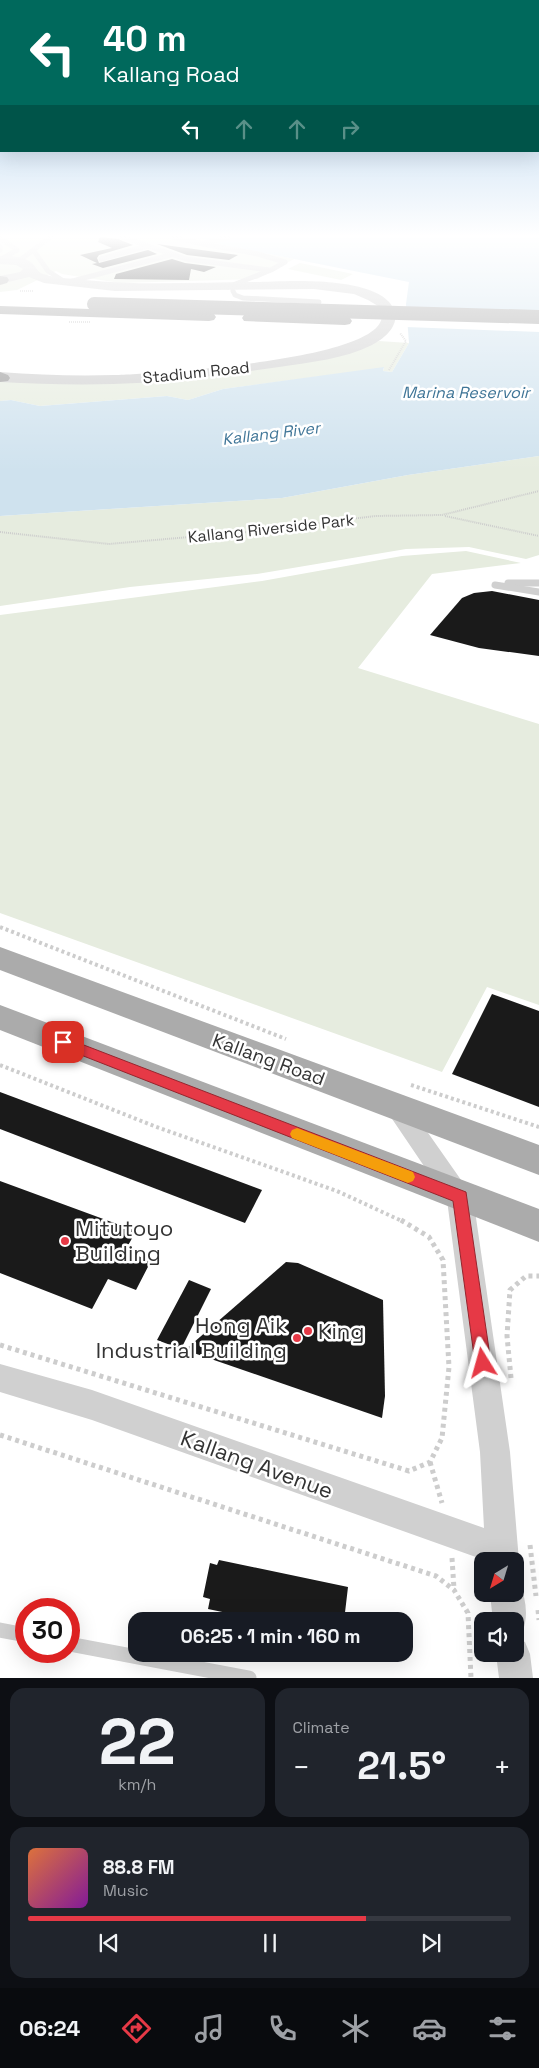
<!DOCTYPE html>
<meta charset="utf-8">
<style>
body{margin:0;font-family:"Space Grotesk",sans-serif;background:#20242c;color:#f1f3f6;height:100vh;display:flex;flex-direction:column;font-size:19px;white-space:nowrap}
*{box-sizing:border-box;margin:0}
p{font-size:16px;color:#9ea1a6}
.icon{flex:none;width:28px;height:28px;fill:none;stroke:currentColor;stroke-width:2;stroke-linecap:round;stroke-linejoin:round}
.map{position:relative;height:1678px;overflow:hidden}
.sheet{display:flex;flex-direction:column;gap:10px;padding:10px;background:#0d0f14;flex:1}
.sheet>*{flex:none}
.top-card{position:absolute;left:0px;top:0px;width:540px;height:152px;box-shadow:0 5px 20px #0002;background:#00695c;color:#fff;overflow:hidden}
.needle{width:32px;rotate:218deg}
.controls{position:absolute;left:474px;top:1552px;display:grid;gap:10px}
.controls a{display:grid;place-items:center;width:50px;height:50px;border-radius:10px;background:#171b24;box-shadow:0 5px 20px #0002;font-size:25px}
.speed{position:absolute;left:15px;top:1598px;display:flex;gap:10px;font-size:25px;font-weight:700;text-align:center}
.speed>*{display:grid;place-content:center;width:65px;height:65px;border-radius:50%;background:#171b24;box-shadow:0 5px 20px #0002;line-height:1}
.speed .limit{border:8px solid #d22;background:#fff;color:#111}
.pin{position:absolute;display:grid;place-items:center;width:42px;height:42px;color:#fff;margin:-21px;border-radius:10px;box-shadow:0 2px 8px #0006}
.me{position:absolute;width:55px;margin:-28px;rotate:352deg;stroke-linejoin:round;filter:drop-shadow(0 0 4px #0008)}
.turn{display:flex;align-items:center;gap:18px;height:105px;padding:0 20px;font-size:22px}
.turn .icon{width:65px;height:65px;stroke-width:2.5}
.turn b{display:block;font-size:35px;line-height:42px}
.lanes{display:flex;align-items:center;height:48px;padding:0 20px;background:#0003;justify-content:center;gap:25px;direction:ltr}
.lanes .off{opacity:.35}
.big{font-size:38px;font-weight:600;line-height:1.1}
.sheet .card{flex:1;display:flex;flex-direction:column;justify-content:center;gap:8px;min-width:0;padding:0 18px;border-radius:15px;background:#20242c}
.sheet .dial{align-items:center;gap:0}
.dial b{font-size:65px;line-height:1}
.song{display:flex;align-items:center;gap:15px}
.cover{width:60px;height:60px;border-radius:8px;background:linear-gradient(135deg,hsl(20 70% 55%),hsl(290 70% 35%))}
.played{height:5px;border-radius:2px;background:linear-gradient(90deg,#e63946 70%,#363941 70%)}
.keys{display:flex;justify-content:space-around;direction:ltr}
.heat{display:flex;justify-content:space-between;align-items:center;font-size:28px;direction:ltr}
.sheet .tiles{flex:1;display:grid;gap:10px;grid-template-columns:1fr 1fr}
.card:last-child{grid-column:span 2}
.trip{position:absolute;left:128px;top:1612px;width:285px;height:50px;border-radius:15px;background:#171b24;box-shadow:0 5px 20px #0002;font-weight:600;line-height:50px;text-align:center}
.menu{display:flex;height:80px;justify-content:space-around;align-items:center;background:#090b0e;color:#9ea1a6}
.menu .icon{width:35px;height:35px}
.menu .active{color:#e63946}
.menu b{font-size:22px;color:#f1f3f6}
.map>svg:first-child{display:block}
.green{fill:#e6ecdf}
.water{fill:#cfe2ee}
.pier{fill:#fff}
.building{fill:#1a1a1a}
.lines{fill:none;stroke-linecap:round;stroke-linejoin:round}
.path-far2{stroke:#cdcdcd;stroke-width:2;stroke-dasharray:1 1;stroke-linecap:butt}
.path-far1{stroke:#cdcdcd;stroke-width:4;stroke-dasharray:3 3;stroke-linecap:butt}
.path{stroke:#cdcdcd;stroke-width:5;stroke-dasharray:4 4;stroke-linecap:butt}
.service-far2{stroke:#d0d0d0;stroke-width:5}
.service-far1{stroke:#d0d0d0;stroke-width:7}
.service{stroke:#d0d0d0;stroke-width:15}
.minor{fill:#d0d0d0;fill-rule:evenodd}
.tertiary{fill:#d0d0d0;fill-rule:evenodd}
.primary{fill:#ababab;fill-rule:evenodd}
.trunk{fill:#a2a2a2;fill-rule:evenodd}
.motorway{fill:#9a9a9a;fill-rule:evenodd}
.path-bridge{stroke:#cdcdcd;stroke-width:2;stroke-dasharray:1 1;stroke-linecap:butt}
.trunk-bridge{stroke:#a2a2a2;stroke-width:14}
.route{fill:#e63946;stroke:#96252e}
.slow{fill:#f59e0b}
.poi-dot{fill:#e63946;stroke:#fff;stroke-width:2}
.labels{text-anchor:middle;stroke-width:5;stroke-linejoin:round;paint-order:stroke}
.far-street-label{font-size:16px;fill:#333;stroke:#fff}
.far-water-label{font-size:16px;font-style:italic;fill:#3f7597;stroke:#fff}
.street-label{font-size:19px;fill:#333;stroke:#fff}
.near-poi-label{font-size:22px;fill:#333;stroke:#fff;text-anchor:start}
.near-street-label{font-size:22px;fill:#333;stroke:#fff}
</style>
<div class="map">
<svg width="539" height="1678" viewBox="0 0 539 1678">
<rect width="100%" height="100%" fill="#fff"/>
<g class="green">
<polygon points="0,237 198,237 214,243 294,259 257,279 120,283 62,274 56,271 17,290 0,292"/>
<polygon points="300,263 353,274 341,280 288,269"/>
<polygon points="379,341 409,343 392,372 383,371 384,368 223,389 188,400 167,396 40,406 11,400 0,401 0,377 130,379 345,354"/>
<polygon points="539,456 539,555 526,559 469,547 406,549 257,574 130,587 0,606 0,516 282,498 408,475"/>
<polygon points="466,551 521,563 432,574 358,668 539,724 539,1005 487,987 442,1072 0,913 0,615 262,581 402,556"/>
</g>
<polygon class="water" points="198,237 539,237 539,456 408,475 282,498 0,516 0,401 11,400 40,406 167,396 188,400 223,389 384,367 383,371 392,372 409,343 406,304 409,282 214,243"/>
<polygon class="pier" points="404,310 539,314 539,332 406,327"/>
<g class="building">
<polygon points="100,237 118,239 133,245 99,255 97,258 99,263 148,250 157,254 103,268 92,264 97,263 80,255 112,248 98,242"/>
<polygon points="157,244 238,255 229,260 187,255"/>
<polygon points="172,259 185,263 216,267 204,272 191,269 189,280 114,279 116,274"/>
<polygon points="492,591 539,600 539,656 479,648 430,635 462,598 474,593"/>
<polygon points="492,994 539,1011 539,1107 452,1074"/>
<polygon points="0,1092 262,1190 245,1223 0,1129"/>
<polygon points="0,1181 136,1231 125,1251 151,1261 136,1290 108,1279 92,1309 0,1273"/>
<polygon points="286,1262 298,1263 383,1300 385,1396 382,1418 185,1350"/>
<polygon points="189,1280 211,1289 181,1349 157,1340"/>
<polygon points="219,1560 348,1587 344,1621 265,1621 208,1609 210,1599 203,1597 210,1563 217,1565"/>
</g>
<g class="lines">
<g class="path-far2">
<polyline points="20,291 34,291"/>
<polyline points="389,370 406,341 400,333"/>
<polyline points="445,516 539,536"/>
<polyline points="0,532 109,544 247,532 375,516 442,515 539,491"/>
</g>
<g class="path-far1">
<polyline points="0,927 286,1039"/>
<polyline points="0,1065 154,1126 337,1191 404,1222"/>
<polyline points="411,1085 539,1127"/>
</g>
<g class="path">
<polyline points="0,1345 409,1471 430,1462 442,1438 449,1367 443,1260 429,1237 401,1220"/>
<polyline points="511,1378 507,1336 510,1290 526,1276 539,1276"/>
<polyline points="0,1435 436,1576 454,1590 468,1613 471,1678"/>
<polyline points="430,1462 442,1503"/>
<polyline points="530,1545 536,1596"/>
<polyline points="452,1558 454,1589"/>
<polyline points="538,1610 539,1620"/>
</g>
<g class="service-far2">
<polyline points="122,237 186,259 269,270"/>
<polyline points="173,237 203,244"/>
<polyline points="0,238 17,250 0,260"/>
<polyline points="0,247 0,250"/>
<polyline points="34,251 48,271 65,282"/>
<polyline points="101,259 147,246"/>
<polyline points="19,261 50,237"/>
<polyline points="69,282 170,255"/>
<polyline points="228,287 271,270 285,262 258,254 203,244 229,237"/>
<polyline points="233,291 235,295 243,298 319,302"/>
</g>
<g class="service-far1">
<polyline points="508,583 539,583"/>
<polyline points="495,585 539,592"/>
</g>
<g class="service">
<polyline points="0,1630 26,1635"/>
<polyline points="69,1644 249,1678"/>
</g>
<g class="minor">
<polygon points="396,1097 405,1100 473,1197 510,1452 519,1561 515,1572 515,1561 487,1561 92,1420 0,1392 0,1364 92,1390 484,1528 480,1452 447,1200 384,1107 387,1100"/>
<path d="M515,1581L519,1582C526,1599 529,1616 522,1633L515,1636V1621H493L490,1594H515Z"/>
<polygon points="515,1638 525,1642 530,1654 533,1678 499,1678 496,1654 515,1654"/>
</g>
<path class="tertiary" d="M0,256C10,256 24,256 32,263C38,269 37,273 47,275C58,279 72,278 84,280C141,286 199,282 256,282C286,281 386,274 395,313C398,327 384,339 372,345C344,359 311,362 279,367C224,375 169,383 113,384C75,385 38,384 0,382V372C38,375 76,376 114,375C143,374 417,360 378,306L368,300L354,294L314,289L115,291L44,283L29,277L0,284V276L20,272L23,269L16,265L0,264Z"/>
<g class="primary">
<polygon points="0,947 539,1145 539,1175 0,970"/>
<polygon points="0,1005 539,1209 539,1242 0,1030"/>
</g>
<g class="trunk">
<polygon points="0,276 7,277 9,280 7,283 0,285"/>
<polygon points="0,306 209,313 214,314 216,317 214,320 209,321 0,314"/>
<polygon points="249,314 345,317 350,318 352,321 350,324 345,325 244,321 242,318 244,315"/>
</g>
<polygon class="motorway" points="0,372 8,375 10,378 8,381 0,382"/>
<polyline class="path-bridge" points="69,322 91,322"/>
<polyline class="trunk-bridge" points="94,304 539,317"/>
</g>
<linearGradient id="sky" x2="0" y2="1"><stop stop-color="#9ec6ea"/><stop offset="0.5" stop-color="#fff"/><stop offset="1" stop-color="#fff" stop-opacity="0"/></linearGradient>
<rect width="539" height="472" fill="url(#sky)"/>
<polygon class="route" points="63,1037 466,1192 491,1363 489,1369 483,1371 477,1369 475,1363 453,1201 58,1046 56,1042 58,1039"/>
<polygon class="slow" points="297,1128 413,1172 415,1177 413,1181 408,1183 292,1138 290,1134 292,1130"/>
<g class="poi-dot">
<circle cx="65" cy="1241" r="5"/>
<circle cx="308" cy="1331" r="5"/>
<circle cx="297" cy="1338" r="5"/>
</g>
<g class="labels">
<g class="far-street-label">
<text transform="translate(196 372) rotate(-6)" y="6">Stadium Road</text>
<text transform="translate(271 528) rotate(-6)" y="6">Kallang Riverside Park</text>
</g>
<g class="far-water-label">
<text x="466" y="398">Marina Reservoir</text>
<text transform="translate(271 433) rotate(-7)" y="6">Kallang River</text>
</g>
<g class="street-label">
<text transform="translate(269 1059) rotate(20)" y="7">Kallang Road</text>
</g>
<g class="near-poi-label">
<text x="75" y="1236">Mitutoyo<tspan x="75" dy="25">Building</tspan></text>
<text x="287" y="1333" text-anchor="end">Hong Aik<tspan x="287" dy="25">Industrial Building</tspan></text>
<text x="318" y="1339">King</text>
</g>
<g class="near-street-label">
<text transform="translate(257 1464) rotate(20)" y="8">Kallang Avenue</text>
</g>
</g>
</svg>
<div class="controls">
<a><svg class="needle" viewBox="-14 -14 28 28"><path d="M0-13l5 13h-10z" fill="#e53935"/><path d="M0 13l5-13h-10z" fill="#9ea1a6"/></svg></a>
<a><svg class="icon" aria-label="sound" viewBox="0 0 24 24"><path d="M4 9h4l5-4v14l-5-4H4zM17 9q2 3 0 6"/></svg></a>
</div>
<div class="speed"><div class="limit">30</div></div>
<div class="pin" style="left:63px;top:1042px;background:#d93025"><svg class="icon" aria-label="arrive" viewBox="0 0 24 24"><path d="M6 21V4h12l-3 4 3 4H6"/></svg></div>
<svg class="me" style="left:483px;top:1363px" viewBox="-20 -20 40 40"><path d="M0-17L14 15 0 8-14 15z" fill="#e63946" stroke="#fff" stroke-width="4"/></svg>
<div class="trip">06:25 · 1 min · 160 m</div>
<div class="top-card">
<div class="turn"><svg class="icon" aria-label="left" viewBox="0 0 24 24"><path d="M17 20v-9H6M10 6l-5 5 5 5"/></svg><div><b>40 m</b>Kallang Road</div></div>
<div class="lanes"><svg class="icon" aria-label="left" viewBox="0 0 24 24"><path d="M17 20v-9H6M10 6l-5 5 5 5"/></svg><svg class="icon off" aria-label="ahead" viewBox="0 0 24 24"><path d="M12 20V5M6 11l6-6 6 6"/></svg><svg class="icon off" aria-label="ahead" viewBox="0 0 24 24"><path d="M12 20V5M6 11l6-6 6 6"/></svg><svg class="icon off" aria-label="right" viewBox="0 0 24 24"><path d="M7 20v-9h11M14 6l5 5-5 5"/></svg></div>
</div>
</div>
<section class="sheet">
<div class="tiles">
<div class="card dial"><b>22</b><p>km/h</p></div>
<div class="card"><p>Climate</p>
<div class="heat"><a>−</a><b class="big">21.5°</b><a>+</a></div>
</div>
<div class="card">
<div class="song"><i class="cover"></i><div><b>88.8 FM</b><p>Music</p></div></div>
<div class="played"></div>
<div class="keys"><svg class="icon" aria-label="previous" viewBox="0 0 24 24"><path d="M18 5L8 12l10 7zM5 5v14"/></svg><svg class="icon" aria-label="pause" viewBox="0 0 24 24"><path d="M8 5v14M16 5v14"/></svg><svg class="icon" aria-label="next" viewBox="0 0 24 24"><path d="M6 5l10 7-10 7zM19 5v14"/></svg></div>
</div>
</div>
</section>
<nav class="menu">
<b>06:24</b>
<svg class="icon active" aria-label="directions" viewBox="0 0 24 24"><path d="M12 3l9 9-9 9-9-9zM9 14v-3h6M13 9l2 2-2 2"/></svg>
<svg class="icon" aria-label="music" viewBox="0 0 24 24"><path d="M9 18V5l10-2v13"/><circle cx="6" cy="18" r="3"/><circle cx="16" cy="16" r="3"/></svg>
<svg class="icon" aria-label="phone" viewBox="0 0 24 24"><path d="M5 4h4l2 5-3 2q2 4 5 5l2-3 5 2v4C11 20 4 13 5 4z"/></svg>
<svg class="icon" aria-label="climate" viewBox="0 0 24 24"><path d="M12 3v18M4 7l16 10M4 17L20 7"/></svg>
<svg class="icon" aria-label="car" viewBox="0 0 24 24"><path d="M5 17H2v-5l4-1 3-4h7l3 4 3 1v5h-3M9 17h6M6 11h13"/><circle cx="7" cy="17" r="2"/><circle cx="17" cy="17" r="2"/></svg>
<svg class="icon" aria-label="filters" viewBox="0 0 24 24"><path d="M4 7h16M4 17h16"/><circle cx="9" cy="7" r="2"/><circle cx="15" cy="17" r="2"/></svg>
</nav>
